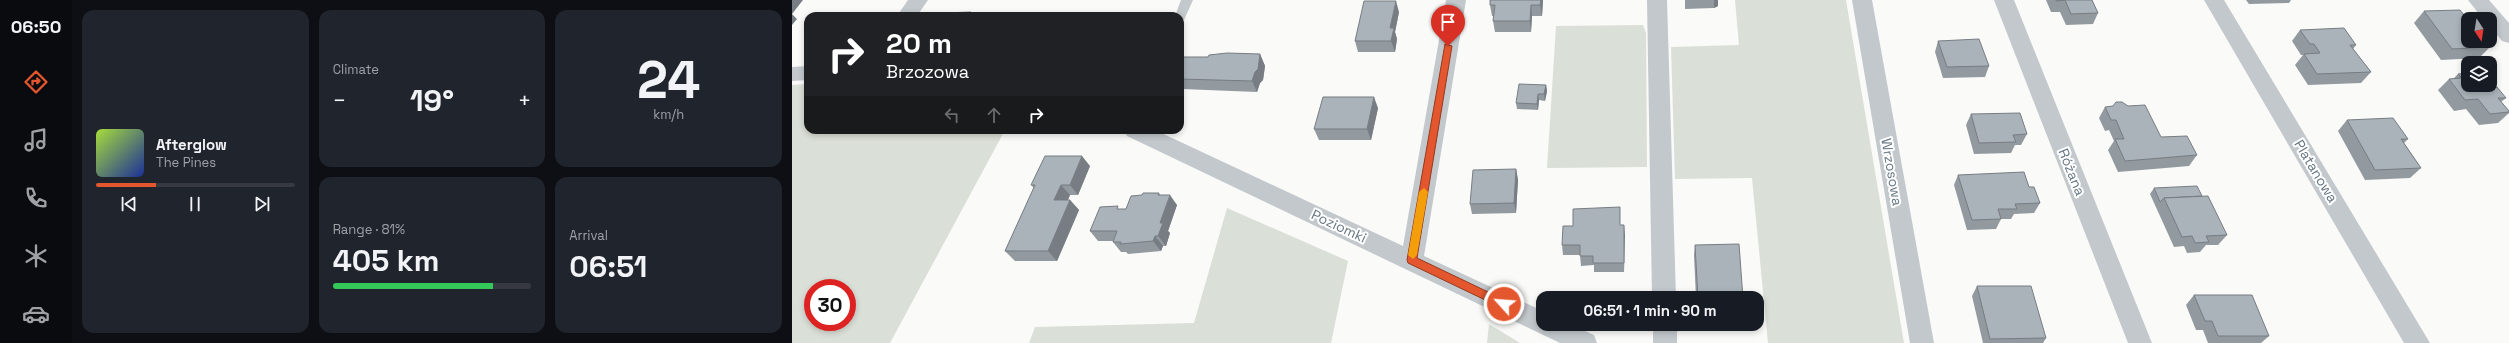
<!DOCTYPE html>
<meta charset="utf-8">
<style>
body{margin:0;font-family:"Space Grotesk",sans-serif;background:#20242c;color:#f1f3f6;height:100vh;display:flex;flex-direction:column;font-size:15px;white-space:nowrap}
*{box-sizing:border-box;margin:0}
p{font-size:13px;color:#9ea1a6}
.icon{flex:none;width:22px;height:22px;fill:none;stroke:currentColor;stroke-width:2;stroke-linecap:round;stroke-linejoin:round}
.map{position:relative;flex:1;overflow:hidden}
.drawer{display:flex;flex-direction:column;gap:10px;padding:10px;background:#0d0f14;width:720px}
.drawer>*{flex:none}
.banner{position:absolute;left:12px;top:12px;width:380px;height:122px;border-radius:12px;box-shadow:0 2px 6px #0003;background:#202124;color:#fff;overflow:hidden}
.needle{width:26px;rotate:168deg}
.controls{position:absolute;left:1669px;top:12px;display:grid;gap:8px}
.controls a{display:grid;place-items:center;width:36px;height:36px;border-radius:8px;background:#171b24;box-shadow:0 2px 6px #0003;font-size:20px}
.speed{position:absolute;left:12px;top:279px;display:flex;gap:8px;font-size:20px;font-weight:700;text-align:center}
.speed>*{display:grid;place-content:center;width:52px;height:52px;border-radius:50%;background:#171b24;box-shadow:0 2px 6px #0003;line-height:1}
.speed .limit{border:6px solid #d22;background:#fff;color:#111}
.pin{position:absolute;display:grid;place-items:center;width:34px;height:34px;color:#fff;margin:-41px -17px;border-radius:50% 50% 50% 0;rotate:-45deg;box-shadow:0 0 4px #0007}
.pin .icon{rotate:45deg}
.me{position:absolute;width:44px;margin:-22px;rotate:296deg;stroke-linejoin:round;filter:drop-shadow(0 0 3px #0008)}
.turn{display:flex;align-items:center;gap:14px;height:84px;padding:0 16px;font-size:18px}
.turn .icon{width:52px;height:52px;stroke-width:2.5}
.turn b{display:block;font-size:28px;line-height:34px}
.lanes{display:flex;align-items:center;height:38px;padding:0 16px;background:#0003;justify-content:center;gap:20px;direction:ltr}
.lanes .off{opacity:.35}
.big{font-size:30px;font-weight:800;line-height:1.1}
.drawer .widget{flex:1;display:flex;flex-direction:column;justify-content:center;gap:6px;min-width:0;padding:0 14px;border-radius:12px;background:#20242c}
.drawer .dial{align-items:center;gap:0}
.dial b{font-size:52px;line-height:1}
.song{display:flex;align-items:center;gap:12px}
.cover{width:48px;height:48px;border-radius:6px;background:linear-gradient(135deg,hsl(80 70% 55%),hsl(230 70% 35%))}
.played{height:4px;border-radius:2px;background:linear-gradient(90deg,#e4572e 30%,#363941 30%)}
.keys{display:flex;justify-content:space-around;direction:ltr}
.heat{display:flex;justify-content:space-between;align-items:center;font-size:22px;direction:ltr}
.charge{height:6px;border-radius:3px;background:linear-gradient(90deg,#34c759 81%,#363941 0)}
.drawer .tiles{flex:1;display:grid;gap:10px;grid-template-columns:repeat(3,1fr)}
.widget:first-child{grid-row:span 2}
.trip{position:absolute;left:744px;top:291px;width:228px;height:40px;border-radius:12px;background:#171b24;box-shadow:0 2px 6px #0003;font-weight:800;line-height:40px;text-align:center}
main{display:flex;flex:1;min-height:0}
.dock{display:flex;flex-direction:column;width:72px;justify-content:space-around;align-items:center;background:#090b0e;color:#9ea1a6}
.dock .icon{width:28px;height:28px}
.dock .selected{color:#e4572e}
.dock b{font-size:18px;color:#f1f3f6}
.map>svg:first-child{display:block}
.green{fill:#dadfd7;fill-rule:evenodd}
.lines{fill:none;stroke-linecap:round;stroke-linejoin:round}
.service{fill:#c3c8cc;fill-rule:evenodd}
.minor{fill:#c3c8cc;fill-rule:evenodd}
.wall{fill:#929a9f}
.shaded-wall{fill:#777d82}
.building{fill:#aab3b9;stroke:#777d82}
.route{fill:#e4572e;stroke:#94391e}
.slow{fill:#f59e0b}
.labels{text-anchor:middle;stroke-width:4;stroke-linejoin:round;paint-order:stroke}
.street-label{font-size:14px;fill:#657683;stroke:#fff}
</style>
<main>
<nav class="dock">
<b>06:50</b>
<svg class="icon selected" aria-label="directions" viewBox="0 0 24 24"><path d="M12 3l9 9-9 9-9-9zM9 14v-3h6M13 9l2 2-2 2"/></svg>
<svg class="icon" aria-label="music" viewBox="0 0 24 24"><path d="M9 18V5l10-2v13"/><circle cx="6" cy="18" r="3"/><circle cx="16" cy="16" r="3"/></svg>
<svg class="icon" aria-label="phone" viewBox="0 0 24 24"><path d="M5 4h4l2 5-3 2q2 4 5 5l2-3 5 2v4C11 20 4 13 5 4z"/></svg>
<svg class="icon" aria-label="climate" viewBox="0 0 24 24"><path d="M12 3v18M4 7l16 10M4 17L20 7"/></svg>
<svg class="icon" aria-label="car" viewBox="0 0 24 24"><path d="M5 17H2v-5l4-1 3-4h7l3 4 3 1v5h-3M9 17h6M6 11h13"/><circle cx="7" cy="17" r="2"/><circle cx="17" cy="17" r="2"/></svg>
</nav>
<section class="drawer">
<div class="tiles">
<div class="widget">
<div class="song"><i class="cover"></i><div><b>Afterglow</b><p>The Pines</p></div></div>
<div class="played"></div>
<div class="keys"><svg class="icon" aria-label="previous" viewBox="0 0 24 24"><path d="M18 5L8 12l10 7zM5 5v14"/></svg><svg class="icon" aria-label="pause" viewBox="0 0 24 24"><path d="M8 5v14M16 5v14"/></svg><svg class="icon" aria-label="next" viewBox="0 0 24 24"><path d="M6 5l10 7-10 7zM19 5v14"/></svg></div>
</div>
<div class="widget"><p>Climate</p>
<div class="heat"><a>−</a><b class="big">19°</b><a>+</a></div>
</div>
<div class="widget dial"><b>24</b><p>km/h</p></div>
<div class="widget"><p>Range · 81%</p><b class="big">405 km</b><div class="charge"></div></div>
<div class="widget"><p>Arrival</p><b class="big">06:51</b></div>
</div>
</section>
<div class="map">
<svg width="1717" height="343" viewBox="0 0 1717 343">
<rect width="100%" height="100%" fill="#fafaf8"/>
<g class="green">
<polygon points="943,0 1054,0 1112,343 976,343 960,178 883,179 879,47 947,45"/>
<polygon points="851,25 854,33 855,167 755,168 764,26"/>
<path d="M16,84V130H213L98,343H0V85ZM21,288H55V322H21Z"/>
<polygon points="435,208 556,261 539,343 237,343 243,327 402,323"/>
<polygon points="697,324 728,343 695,343"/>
</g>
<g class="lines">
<polygon class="service" points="389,0 401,0 392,20 388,21 388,16 383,16"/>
<g class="minor">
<polygon points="116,0 136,0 125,16 105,16"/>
<polygon points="654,0 674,0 632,256 751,311 751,324 778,324 802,335 805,343 768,343 335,136 332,130 363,130 611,246"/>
<polygon points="855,0 875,0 884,298 860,298"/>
<polygon points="1060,0 1080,0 1142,343 1118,343"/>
<polygon points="1202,0 1222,0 1360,343 1336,343"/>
<polygon points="1412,0 1432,0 1638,343 1612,343"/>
<polygon points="1676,0 1697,0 1717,23 1717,43 1710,41 1698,27 1698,19 1691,19"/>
<polygon points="16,66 16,80 0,81 0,67"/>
<rect x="861" y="324" width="24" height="19"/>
</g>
</g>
<g class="wall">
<polygon points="698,0 751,0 750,16 740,16 739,32 703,32 701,21 702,16 700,16 698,5"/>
<polygon points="893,0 926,0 926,6 922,8 893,9"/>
<polygon points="1254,0 1300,0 1306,13 1301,24 1274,25 1268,12 1259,12"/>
<polygon points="1454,0 1499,0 1497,3 1457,4"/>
<polygon points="1632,11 1698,47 1687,58 1649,60 1622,23"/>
<polygon points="607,12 603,32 605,39 603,52 566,52 563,41"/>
<polygon points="1508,30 1564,45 1561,49 1579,72 1569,83 1516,85 1503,65 1511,55 1509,55 1500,41"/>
<polygon points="1146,41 1197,66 1193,77 1151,78 1143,52"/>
<polygon points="468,54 473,66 471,80 468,83 465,92 390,89 388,86 388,67"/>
<polygon points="1666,74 1698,87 1714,98 1709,102 1717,111 1717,113 1706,123 1687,125 1674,109 1662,111 1646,90 1657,79 1661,79"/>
<polygon points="754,85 755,91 753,101 747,100 746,110 725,109 724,103"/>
<polygon points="1313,107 1369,137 1405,155 1397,166 1326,172 1316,150 1322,141 1317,130 1313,131 1307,118"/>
<polygon points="586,108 579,140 527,140 522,129"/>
<polygon points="1179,114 1235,134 1229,145 1223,145 1219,153 1182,154 1174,125"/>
<polygon points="1555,120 1616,139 1612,143 1629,168 1618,178 1573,180 1546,131"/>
<polygon points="298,166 286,195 278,195 276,200 278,200 287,210 265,261 223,261 213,251 242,188 239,185"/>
<polygon points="724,169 726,180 724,213 680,214 678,204"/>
<polygon points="1166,175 1237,187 1248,203 1242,213 1222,214 1219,219 1209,219 1204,229 1175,230 1162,185"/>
<polygon points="1362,188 1410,196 1435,235 1426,245 1414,245 1408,252 1395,253 1392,246 1382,247 1358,194"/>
<polygon points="367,193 368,195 385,205 376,231 378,233 374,246 371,246 369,251 336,254 334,252 329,252 321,242 321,241 306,241 298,231 328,209 334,209 350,195"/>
<polygon points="828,207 828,225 832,225 832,272 802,272 802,265 789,266 788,255 771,255 770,245 781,226"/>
<polygon points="903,245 951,298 904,298 902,255"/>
<polygon points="1185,286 1254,338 1251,343 1191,343 1180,296"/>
<polygon points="1402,295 1477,336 1469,343 1416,343 1411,330 1404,330 1394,305"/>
<rect x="906" y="324" width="45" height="1"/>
</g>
<g class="shaded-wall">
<polygon points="0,0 11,0 0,14 5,19 0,25"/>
<polygon points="749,0 751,0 750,16 748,5"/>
<polygon points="922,0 926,0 926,6 922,8"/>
<polygon points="604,1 607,12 603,32 605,39 603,52 599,41 598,28"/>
<polygon points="739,5 740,16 739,32 738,21"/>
<polygon points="179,12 182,16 177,16"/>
<polygon points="468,54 473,66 471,80 468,83 465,92 460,81"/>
<polygon points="754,85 755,91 753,101 752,94"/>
<polygon points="746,94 747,100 746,110 745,104"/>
<polygon points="582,97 586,108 579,140 575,129"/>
<polygon points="290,156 298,166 286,195 278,185"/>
<polygon points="724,169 726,180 724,213 722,203"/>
<polygon points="269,185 278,195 271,210 262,200"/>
<polygon points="378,195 385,205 376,231 378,233 374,246 366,236 368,223"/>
<polygon points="278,200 287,210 265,261 256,251"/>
<polygon points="832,225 833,235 832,272"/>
<polygon points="363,236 371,246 369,251 361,241"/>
</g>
<g class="building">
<polygon points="698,0 749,0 748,5 739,5 738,21 701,21 703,5 698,5"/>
<polygon points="1264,0 1300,0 1306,13 1279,14 1273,0 1264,1"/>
<polygon points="572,1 604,1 598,28 602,28 599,41 563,41"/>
<polygon points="1668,10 1676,20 1676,41 1693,41 1698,47 1660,49 1632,11"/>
<polygon points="179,12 177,16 149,16 151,13"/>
<polygon points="286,13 294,16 282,16"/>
<polygon points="1552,28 1564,45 1558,45 1579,72 1525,74 1512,54 1528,53 1522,44 1518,44 1508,30"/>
<polygon points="1187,39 1197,66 1155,67 1146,41"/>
<polygon points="435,53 468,54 466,69 463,72 460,81 388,79 388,67 392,57 416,57 417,55"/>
<polygon points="1676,73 1676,85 1696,85 1698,87 1705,87 1714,98 1706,98 1717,111 1717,112 1698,114 1686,99 1673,100 1657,79 1670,78 1666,74"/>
<polygon points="727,84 754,85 752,94 746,94 745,104 724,103"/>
<polygon points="531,97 582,97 575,129 522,129"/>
<polygon points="1324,102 1330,102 1336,106 1353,105 1369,137 1395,136 1405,155 1333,161 1323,139 1332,139 1324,120 1319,120 1313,107 1321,106"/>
<polygon points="1228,113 1235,134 1221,135 1224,142 1187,143 1179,114"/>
<polygon points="1601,118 1616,139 1609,139 1629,168 1583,170 1555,120"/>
<polygon points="253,156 290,156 278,185 269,185 262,200 278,200 256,251 213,251 243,185 239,185"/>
<polygon points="724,169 722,203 678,204 681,170"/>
<polygon points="1232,172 1237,187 1242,187 1248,203 1223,204 1225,209 1206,209 1209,219 1180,220 1166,175"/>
<polygon points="1405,186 1410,196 1372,198 1368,202 1362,188"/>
<polygon points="351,193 367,193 366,195 378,195 368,223 371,223 366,236 363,236 361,241 328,244 329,242 321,242 325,231 298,231 308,207 326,206 325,209 334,209 339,196 350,195"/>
<polygon points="1416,196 1435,235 1414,236 1417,242 1403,243 1400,236 1390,237 1372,198"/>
<polygon points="828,207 828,225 832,225 832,263 801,263 801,256 788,256 788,245 770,245 771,226 781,226 781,209"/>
<polygon points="947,244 951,298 906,298 903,245"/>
<polygon points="1185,286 1239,286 1254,338 1198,339"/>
<polygon points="1402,295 1460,295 1477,336 1426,336 1420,321 1413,321"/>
</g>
<polygon class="route" points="653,44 660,46 625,258 715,301 717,304 712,309 616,263 615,260"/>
<polygon class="slow" points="632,188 636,192 625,255 621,259 616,255 627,192"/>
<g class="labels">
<g class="street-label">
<text transform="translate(1524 171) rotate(59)" y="5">Platanowa</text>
<text transform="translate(1100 172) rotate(80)" y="5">Wrzosowa</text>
<text transform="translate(1280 172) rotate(68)" y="5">Różana</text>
<text transform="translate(547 226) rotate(25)" y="5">Poziomki</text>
</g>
</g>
</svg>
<div class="controls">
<a><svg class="needle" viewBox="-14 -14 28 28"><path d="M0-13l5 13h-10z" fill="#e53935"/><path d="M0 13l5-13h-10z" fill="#9ea1a6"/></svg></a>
<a><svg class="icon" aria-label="layers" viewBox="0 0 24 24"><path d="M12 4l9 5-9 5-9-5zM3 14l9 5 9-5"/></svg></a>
</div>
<div class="speed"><div class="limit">30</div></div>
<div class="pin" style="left:656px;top:46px;background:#d93025"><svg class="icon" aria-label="arrive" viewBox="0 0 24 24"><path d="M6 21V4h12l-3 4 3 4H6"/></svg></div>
<svg class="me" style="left:712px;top:304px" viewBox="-20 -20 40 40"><circle r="17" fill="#e4572e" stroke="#fff" stroke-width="3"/><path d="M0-11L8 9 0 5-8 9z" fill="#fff"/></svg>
<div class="trip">06:51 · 1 min · 90 m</div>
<div class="banner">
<div class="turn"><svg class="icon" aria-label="right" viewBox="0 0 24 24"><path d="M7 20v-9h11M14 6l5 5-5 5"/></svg><div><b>20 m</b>Brzozowa</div></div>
<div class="lanes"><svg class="icon off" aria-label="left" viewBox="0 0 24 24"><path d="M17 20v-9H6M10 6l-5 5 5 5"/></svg><svg class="icon off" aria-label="ahead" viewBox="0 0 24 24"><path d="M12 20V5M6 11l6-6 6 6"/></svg><svg class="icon" aria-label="right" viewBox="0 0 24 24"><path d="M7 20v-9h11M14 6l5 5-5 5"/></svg></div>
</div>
</div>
</main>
